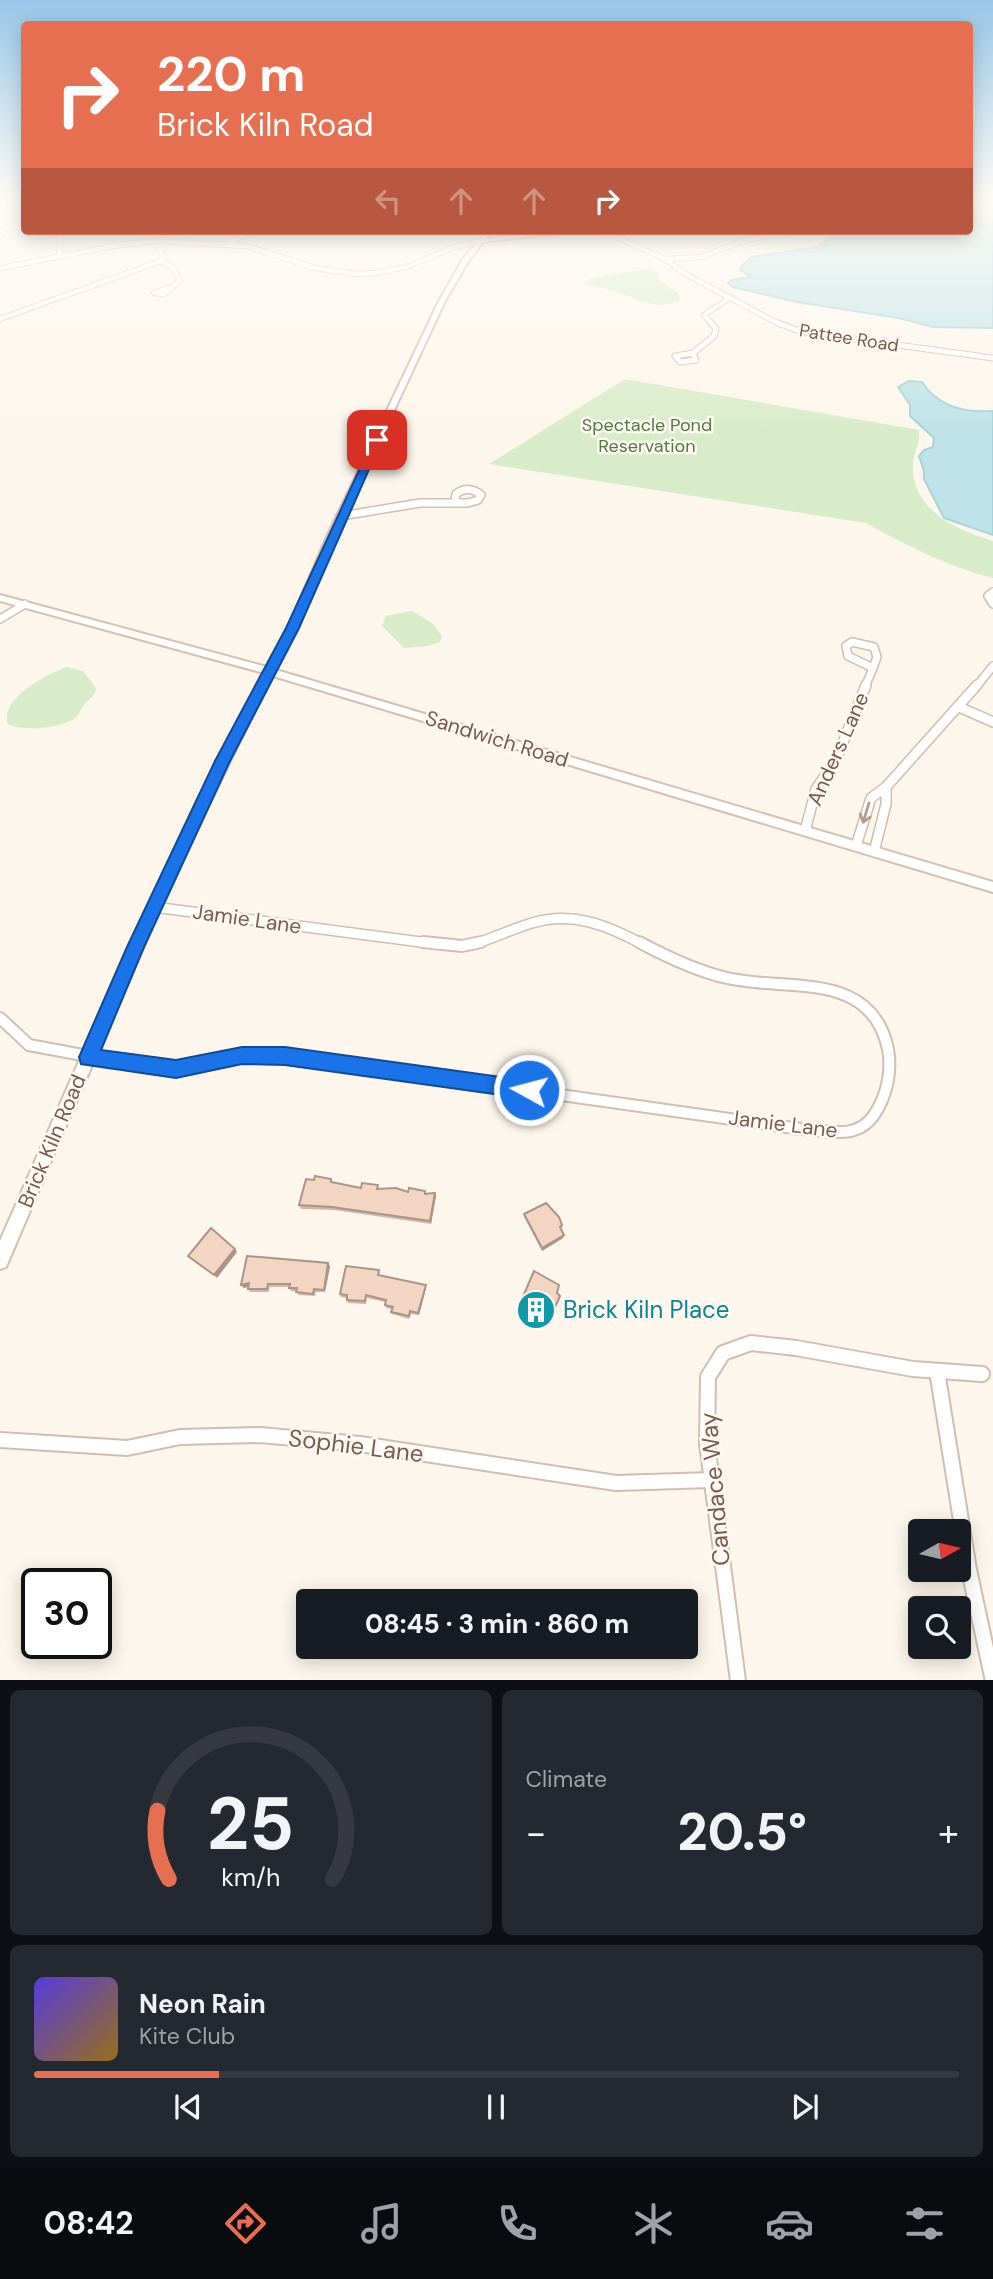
<!DOCTYPE html>
<meta charset="utf-8">
<style>
body{margin:0;font-family:"DM Sans",sans-serif;background:#242831;color:#f1f3f6;height:100vh;display:flex;flex-direction:column;font-size:26px;white-space:nowrap}
*{box-sizing:border-box;margin:0}
p{font-size:23px;color:#9ea1a6}
.icon{flex:none;width:38px;height:38px;fill:none;stroke:currentColor;stroke-width:2;stroke-linecap:round;stroke-linejoin:round}
.map{position:relative;height:1680px;overflow:hidden}
.panel{display:flex;flex-direction:column;gap:10px;padding:10px;background:#0d0f14;flex:1}
.panel>*{flex:none}
.top-card{position:absolute;left:21px;top:21px;width:952px;height:214px;border-radius:7px;box-shadow:0 4px 18px #0003;background:#e76f51;color:#fff;overflow:hidden}
.needle{width:46px;rotate:82deg}
.controls{position:absolute;left:908px;top:1519px;display:grid;gap:14px}
.controls a{display:grid;place-items:center;width:63px;height:63px;border-radius:7px;background:#171b24;box-shadow:0 4px 18px #0003;font-size:35px}
.speed{position:absolute;left:21px;top:1568px;display:flex;gap:14px;font-size:35px;font-weight:700;text-align:center}
.speed>*{display:grid;place-content:center;width:91px;height:91px;border-radius:50%;background:#171b24;box-shadow:0 4px 18px #0003;line-height:1}
.speed .limit{border:4px solid #111;border-radius:10px;background:#fff;color:#111}
.pin{position:absolute;display:grid;place-items:center;width:60px;height:60px;color:#fff;margin:-30px;border-radius:14px;box-shadow:0 4px 10px #0006}
.me{position:absolute;width:77px;margin:-38px;rotate:277deg;stroke-linejoin:round;filter:drop-shadow(0 0 5px #0008)}
.turn{display:flex;align-items:center;gap:24px;height:147px;padding:0 21px;font-size:32px}
.turn .icon{width:91px;height:91px;stroke-width:2.5}
.turn b{display:block;font-size:49px;line-height:60px}
.lanes{display:flex;align-items:center;height:66px;padding:0 21px;background:#0003;justify-content:center;gap:35px;direction:ltr}
.lanes .off{opacity:.35}
.big{font-size:52px;font-weight:800;line-height:1.1}
.panel .tile{flex:1;display:flex;flex-direction:column;justify-content:center;gap:10px;min-width:0;padding:0 24px;border-radius:10px;background:#242831}
.panel .dial{align-items:center;gap:0}
.dial svg{height:182px;overflow:visible;fill:none;stroke:#363941;stroke-width:7;stroke-linecap:round;text-anchor:middle}
.dial text{fill:#f1f3f6;stroke:none}
.song{display:flex;align-items:center;gap:21px}
.cover{width:84px;height:84px;border-radius:10px;background:linear-gradient(135deg,hsl(250 70% 55%),hsl(40 70% 35%))}
.played{height:7px;border-radius:4px;background:linear-gradient(90deg,#e76f51 20%,#363941 20%)}
.keys{display:flex;justify-content:space-around;direction:ltr}
.heat{display:flex;justify-content:space-between;align-items:center;font-size:38px;direction:ltr}
.panel .tiles{flex:1;display:grid;gap:10px;grid-template-columns:1fr 1fr}
.tile:last-child{grid-column:span 2}
.trip{position:absolute;left:296px;top:1589px;width:402px;height:70px;border-radius:7px;background:#171b24;box-shadow:0 4px 18px #0003;font-weight:800;line-height:70px;text-align:center}
.dock{display:flex;height:112px;justify-content:space-around;align-items:center;background:#090b0e;color:#9ea1a6}
.dock .icon{width:49px;height:49px}
.dock .on{color:#e76f51}
.dock b{font-size:32px;color:#f1f3f6}
.map>svg:first-child{display:block}
.green{fill:#d8ecc9}
.water{fill:#bfe3e8;stroke:#a5d3da;stroke-width:2}
.lines{fill:none;stroke-linecap:round;stroke-linejoin:round}
.street-far5-casing{stroke:#d1beb0;stroke-width:6}
.street-far4-casing{stroke:#d1beb0;stroke-width:7}
.street-far3-casing{stroke:#d1beb0;stroke-width:10}
.street-far2-casing{stroke:#d1beb0;stroke-width:12}
.street-far1-casing{stroke:#d1beb0;stroke-width:14}
.street-casing{stroke:#d1beb0;stroke-width:18}
.secondary-casing{stroke:#d6c0b0;stroke-width:4}
.street-far5{stroke:#fff;stroke-width:4.5}
.street-far4{stroke:#fff;stroke-width:5}
.street-far3{stroke:#fff;stroke-width:7}
.street-far2{stroke:#fff;stroke-width:9}
.street-far1{stroke:#fff;stroke-width:10}
.street{stroke:#fff;stroke-width:14}
.secondary{fill:#fff;fill-rule:evenodd}
.wall{fill:#d1b7a8}
.shaded-wall{fill:#aa9588}
.building{fill:#f3d5c3;stroke:#aa9588;stroke-width:2}
.oneway{stroke:#af9d94}
.route{fill:#1a73e8;stroke:#114b97;stroke-width:2}
.labels{text-anchor:middle;stroke-width:5;stroke-linejoin:round;paint-order:stroke}
.far-street-label{font-size:18px;fill:#7a5c4d;stroke:#fffaf3}
.far-park-label{font-size:18px;fill:#537a41;stroke:#fffaf3}
.street-label{font-size:21px;fill:#7a5c4d;stroke:#fffaf3}
.near-culture-label{font-size:24px;fill:#0d838f;stroke:#fffaf3;text-anchor:start}
.near-street-label{font-size:24px;fill:#7a5c4d;stroke:#fffaf3}
</style>
<div class="map">
<svg width="993" height="1681" viewBox="0 0 993 1681">
<rect width="100%" height="100%" fill="#fdf6ec"/>
<g class="green">
<path d="M646,269L659,273V280L678,293L680,300C656,313 634,296 611,290C602,287 592,287 584,283L590,279Z"/>
<path d="M625,379L919,430C921,442 913,453 913,466C912,510 956,530 993,541V578C947,566 907,546 866,523L489,464Z"/>
<polygon points="412,611 432,623 442,636 440,642 428,646 404,648 382,626 386,616"/>
<path d="M67,667L83,671L96,688C95,698 89,697 84,705C80,710 80,715 74,719C60,728 23,732 8,724C0,698 47,674 67,667Z"/>
</g>
<g class="water">
<polygon points="980,204 993,204 993,328 933,327 899,318 797,302 733,287 728,283 731,280 751,277 740,270 742,265 752,257 817,247 839,231 970,231 970,207 980,206"/>
<path d="M909,381L922,382C938,407 965,413 993,411V535L944,518L924,479V471L919,456L924,450L933,447L934,438L910,416V405L898,387Z"/>
</g>
<g class="lines">
<defs>
<g id="street-far5">
<polyline points="57,231 60,238 59,257"/>
<polyline points="603,231 665,259 687,275 781,325"/>
<polyline points="0,236 5,229 24,218"/>
<polyline points="160,241 158,246 163,256 161,261"/>
<polyline points="229,244 249,232"/>
<polyline points="665,259 701,257 740,242 790,231"/>
<polyline points="161,261 172,267 180,280 164,294 154,293 170,287"/>
<polyline points="0,268 119,245 156,241 247,246 315,268 356,274 376,273 406,267 455,247 480,241"/>
<polyline points="0,319 161,261"/>
<polyline points="713,325 704,315 731,297"/>
</g>
<g id="street-far4">
<polyline points="778,323 802,332 993,358"/>
<polygon points="693,353 696,360 680,362 675,356"/>
<polyline points="693,353 714,336 716,329 711,323"/>
</g>
<g id="street-far3">
<path d="M341,516L420,503H468L478,500L481,495C473,488 464,488 456,494L455,501"/>
<polyline points="993,592 988,596 993,604"/>
<polyline points="0,619 25,604"/>
<polygon points="852,642 874,647 877,657 873,668 848,656 846,646"/>
<polyline points="865,687 873,668"/>
<polyline points="976,687 993,666"/>
</g>
<g id="street-far2">
<polyline points="959,707 993,722"/>
<polyline points="805,831 816,789 836,760 866,685"/>
<polyline points="856,846 871,798 886,787 977,685"/>
<polyline points="874,852 886,804 886,787"/>
<polyline points="154,907 436,944"/>
<path d="M474,944C494,938 512,929 532,923C572,911 607,925 642,944"/>
</g>
<g id="street-far1">
<polyline points="423,942 462,946 481,942"/>
<path d="M0,1018L29,1045L147,1067L176,1069L242,1056H285L801,1129C828,1130 856,1141 874,1115C887,1096 892,1071 888,1049C871,969 787,992 727,978C696,971 667,957 639,942"/>
</g>
<g id="street">
<polyline points="937,1371 969,1570 993,1681"/>
<polyline points="0,1440 127,1448 180,1437 260,1435 360,1444 616,1483 711,1480"/>
<polyline points="738,1681 707,1443 708,1377 723,1353 751,1343 796,1348 913,1369 982,1374"/>
</g>
<path id="secondary" d="M487,231H493L486,239L557,231H576L483,242L469,260L445,301L334,539L298,628L276,670L993,882V892L273,676C173,868 91,1068 6,1267L0,1269V1241C84,1050 166,858 264,673L0,601V595L267,667L288,628L326,539L439,301L463,259Z"/>
</defs>
<use href="#street-far5" class="street-far5-casing"/>
<use href="#street-far4" class="street-far4-casing"/>
<use href="#street-far3" class="street-far3-casing"/>
<use href="#street-far2" class="street-far2-casing"/>
<use href="#street-far1" class="street-far1-casing"/>
<use href="#street" class="street-casing"/>
<use href="#secondary" class="secondary-casing"/>
<use href="#street-far5" class="street-far5"/>
<use href="#street-far4" class="street-far4"/>
<use href="#street-far3" class="street-far3"/>
<use href="#street-far2" class="street-far2"/>
<use href="#street-far1" class="street-far1"/>
<use href="#street" class="street"/>
<use href="#secondary" class="secondary"/>
</g>
<g class="wall">
<polygon points="332,1183 361,1188 408,1192 436,1196 431,1224 334,1210 301,1209 299,1205"/>
<polygon points="524,1214 562,1225 561,1229 563,1238 542,1251 524,1217"/>
<polygon points="330,1266 325,1292 316,1292 315,1296 298,1295 297,1291 291,1291 289,1287 270,1287 269,1292 250,1292 248,1289 248,1287 244,1288 241,1285"/>
<polygon points="379,1270 380,1275 426,1285 426,1288 419,1315 411,1314 409,1319 392,1314 391,1312 392,1309 386,1308 385,1302 367,1298 366,1304 348,1303 347,1298 341,1297 340,1294"/>
<polygon points="557,1293 560,1296 560,1299 550,1318 547,1316 543,1325 518,1311 518,1308"/>
</g>
<g class="shaded-wall">
<polygon points="435,1193 436,1196 431,1224 430,1221"/>
<polygon points="564,1235 563,1238 542,1251 542,1248"/>
<polygon points="235,1249 237,1252 217,1278 214,1275"/>
<polygon points="328,1263 330,1266 325,1292 324,1290"/>
<polygon points="249,1283 251,1286 244,1288 241,1285"/>
<polygon points="426,1285 426,1288 419,1315 418,1313"/>
</g>
<g class="building">
<polygon points="315,1176 331,1179 331,1182 361,1188 362,1183 378,1185 377,1189 396,1188 408,1192 409,1188 425,1191 425,1194 435,1193 430,1221 332,1207 299,1205 306,1179 314,1180"/>
<polygon points="546,1203 559,1217 562,1225 560,1227 564,1235 542,1248 524,1214"/>
<polygon points="211,1228 235,1249 214,1275 188,1256"/>
<polygon points="247,1256 328,1263 324,1290 314,1289 313,1294 296,1292 297,1288 289,1288 290,1284 268,1284 267,1289 248,1289 249,1283 241,1285"/>
<polygon points="346,1266 379,1270 378,1275 426,1285 418,1313 410,1311 409,1316 391,1312 393,1307 385,1305 386,1300 366,1295 365,1301 347,1300 347,1295 340,1294"/>
<polygon points="534,1271 559,1285 557,1293 560,1296 551,1316 547,1313 543,1323 518,1308"/>
</g>
<defs><path id="oneway-shaft" d="M-6 0H5M1.5-3L5.5 0L1.5 3" fill="none" stroke-width="1.6" stroke-linecap="round" stroke-linejoin="round" transform="scale(1.75)"/></defs>
<use class="oneway" href="#oneway-shaft" transform="translate(866 813) rotate(107)"/>
<linearGradient id="sky" x2="0" y2="1"><stop stop-color="#97c7e8"/><stop offset="0.46" stop-color="#fefbf6"/><stop offset="1" stop-color="#fefbf6" stop-opacity="0"/></linearGradient>
<rect width="993" height="434" fill="url(#sky)"/>
<polygon class="route" points="374,438 382,440 299,628 230,761 144,947 101,1050 176,1060 242,1047 285,1047 529,1081 536,1083 538,1090 536,1096 529,1099 285,1065 242,1064 176,1078 81,1064 79,1057 127,947 215,761 286,628"/>
<defs>
<symbol id="building-disc" viewBox="-11 -11 22 22"><circle r="9.5" fill="#0f9aa8" stroke="#fffaf3"/><path d="M-4-6H4V6H1V3H-1V6H-4ZM-2.5-4.3h1.7v1.8h-1.7ZM.8-4.3h1.7v1.8H.8ZM-2.5-1h1.7V.8h-1.7ZM.8-1h1.7V.8H.8Z" fill="#fff"/></symbol>
</defs>
<g fill-rule="evenodd">
<use href="#building-disc" x="514" y="1288" width="44" height="44"/>
</g>
<g class="labels">
<g class="far-street-label">
<text transform="translate(849 338) rotate(9)" y="6">Pattee Road</text>
</g>
<g class="far-park-label">
<text x="647" y="431">Spectacle Pond<tspan x="647" dy="21">Reservation</tspan></text>
</g>
<g class="street-label">
<text transform="translate(497 739) rotate(17)" y="7">Sandwich Road</text>
<text transform="translate(838 749) rotate(-66)" y="7">Anders Lane</text>
<text transform="translate(247 919) rotate(8)" y="7">Jamie Lane</text>
<text transform="translate(783 1124) rotate(7)" y="7">Jamie Lane</text>
<text transform="translate(52 1141) rotate(-67)" y="7">Brick Kiln Road</text>
</g>
<g class="near-culture-label">
<text x="563" y="1318">Brick Kiln Place</text>
</g>
<g class="near-street-label">
<text transform="translate(356 1446) rotate(7)" y="8">Sophie Lane</text>
<text transform="translate(715 1489) rotate(-95)" y="8">Candace Way</text>
</g>
</g>
</svg>
<div class="controls">
<a><svg class="needle" viewBox="-14 -14 28 28"><path d="M0-13l5 13h-10z" fill="#e53935"/><path d="M0 13l5-13h-10z" fill="#9ea1a6"/></svg></a>
<a><svg class="icon" aria-label="search" viewBox="0 0 24 24"><circle cx="10" cy="10" r="6"/><path d="M15 15l6 6"/></svg></a>
</div>
<div class="speed"><div class="limit">30</div></div>
<div class="pin" style="left:377px;top:440px;background:#d93025"><svg class="icon" aria-label="arrive" viewBox="0 0 24 24"><path d="M6 21V4h12l-3 4 3 4H6"/></svg></div>
<svg class="me" style="left:529px;top:1090px" viewBox="-20 -20 40 40"><circle r="17" fill="#1a73e8" stroke="#fff" stroke-width="3"/><path d="M0-11L8 9 0 5-8 9z" fill="#fff"/></svg>
<div class="trip">08:45 · 3 min · 860 m</div>
<div class="top-card">
<div class="turn"><svg class="icon" aria-label="right" viewBox="0 0 24 24"><path d="M7 20v-9h11M14 6l5 5-5 5"/></svg><div><b>220 m</b>Brick Kiln Road</div></div>
<div class="lanes"><svg class="icon off" aria-label="left" viewBox="0 0 24 24"><path d="M17 20v-9H6M10 6l-5 5 5 5"/></svg><svg class="icon off" aria-label="ahead" viewBox="0 0 24 24"><path d="M12 20V5M6 11l6-6 6 6"/></svg><svg class="icon off" aria-label="ahead" viewBox="0 0 24 24"><path d="M12 20V5M6 11l6-6 6 6"/></svg><svg class="icon" aria-label="right" viewBox="0 0 24 24"><path d="M7 20v-9h11M14 6l5 5-5 5"/></svg></div>
</div>
</div>
<section class="panel">
<div class="tiles">
<div class="tile dial"><svg viewBox="0 0 100 80">
<path d="M14 69A42 42 0 1 1 86 69"/>
<path d="M14 69A42 42 0 0 1 9 39" stroke="#e76f51"/>
<text x="50" y="56" font-size="32" font-weight="700">25</text>
<text x="50" y="72" font-size="11">km/h</text>
</svg></div>
<div class="tile"><p>Climate</p>
<div class="heat"><a>−</a><b class="big">20.5°</b><a>+</a></div>
</div>
<div class="tile">
<div class="song"><i class="cover"></i><div><b>Neon Rain</b><p>Kite Club</p></div></div>
<div class="played"></div>
<div class="keys"><svg class="icon" aria-label="previous" viewBox="0 0 24 24"><path d="M18 5L8 12l10 7zM5 5v14"/></svg><svg class="icon" aria-label="pause" viewBox="0 0 24 24"><path d="M8 5v14M16 5v14"/></svg><svg class="icon" aria-label="next" viewBox="0 0 24 24"><path d="M6 5l10 7-10 7zM19 5v14"/></svg></div>
</div>
</div>
</section>
<nav class="dock">
<b>08:42</b>
<svg class="icon on" aria-label="directions" viewBox="0 0 24 24"><path d="M12 3l9 9-9 9-9-9zM9 14v-3h6M13 9l2 2-2 2"/></svg>
<svg class="icon" aria-label="music" viewBox="0 0 24 24"><path d="M9 18V5l10-2v13"/><circle cx="6" cy="18" r="3"/><circle cx="16" cy="16" r="3"/></svg>
<svg class="icon" aria-label="phone" viewBox="0 0 24 24"><path d="M5 4h4l2 5-3 2q2 4 5 5l2-3 5 2v4C11 20 4 13 5 4z"/></svg>
<svg class="icon" aria-label="climate" viewBox="0 0 24 24"><path d="M12 3v18M4 7l16 10M4 17L20 7"/></svg>
<svg class="icon" aria-label="car" viewBox="0 0 24 24"><path d="M5 17H2v-5l4-1 3-4h7l3 4 3 1v5h-3M9 17h6M6 11h13"/><circle cx="7" cy="17" r="2"/><circle cx="17" cy="17" r="2"/></svg>
<svg class="icon" aria-label="filters" viewBox="0 0 24 24"><path d="M4 7h16M4 17h16"/><circle cx="9" cy="7" r="2"/><circle cx="15" cy="17" r="2"/></svg>
</nav>
